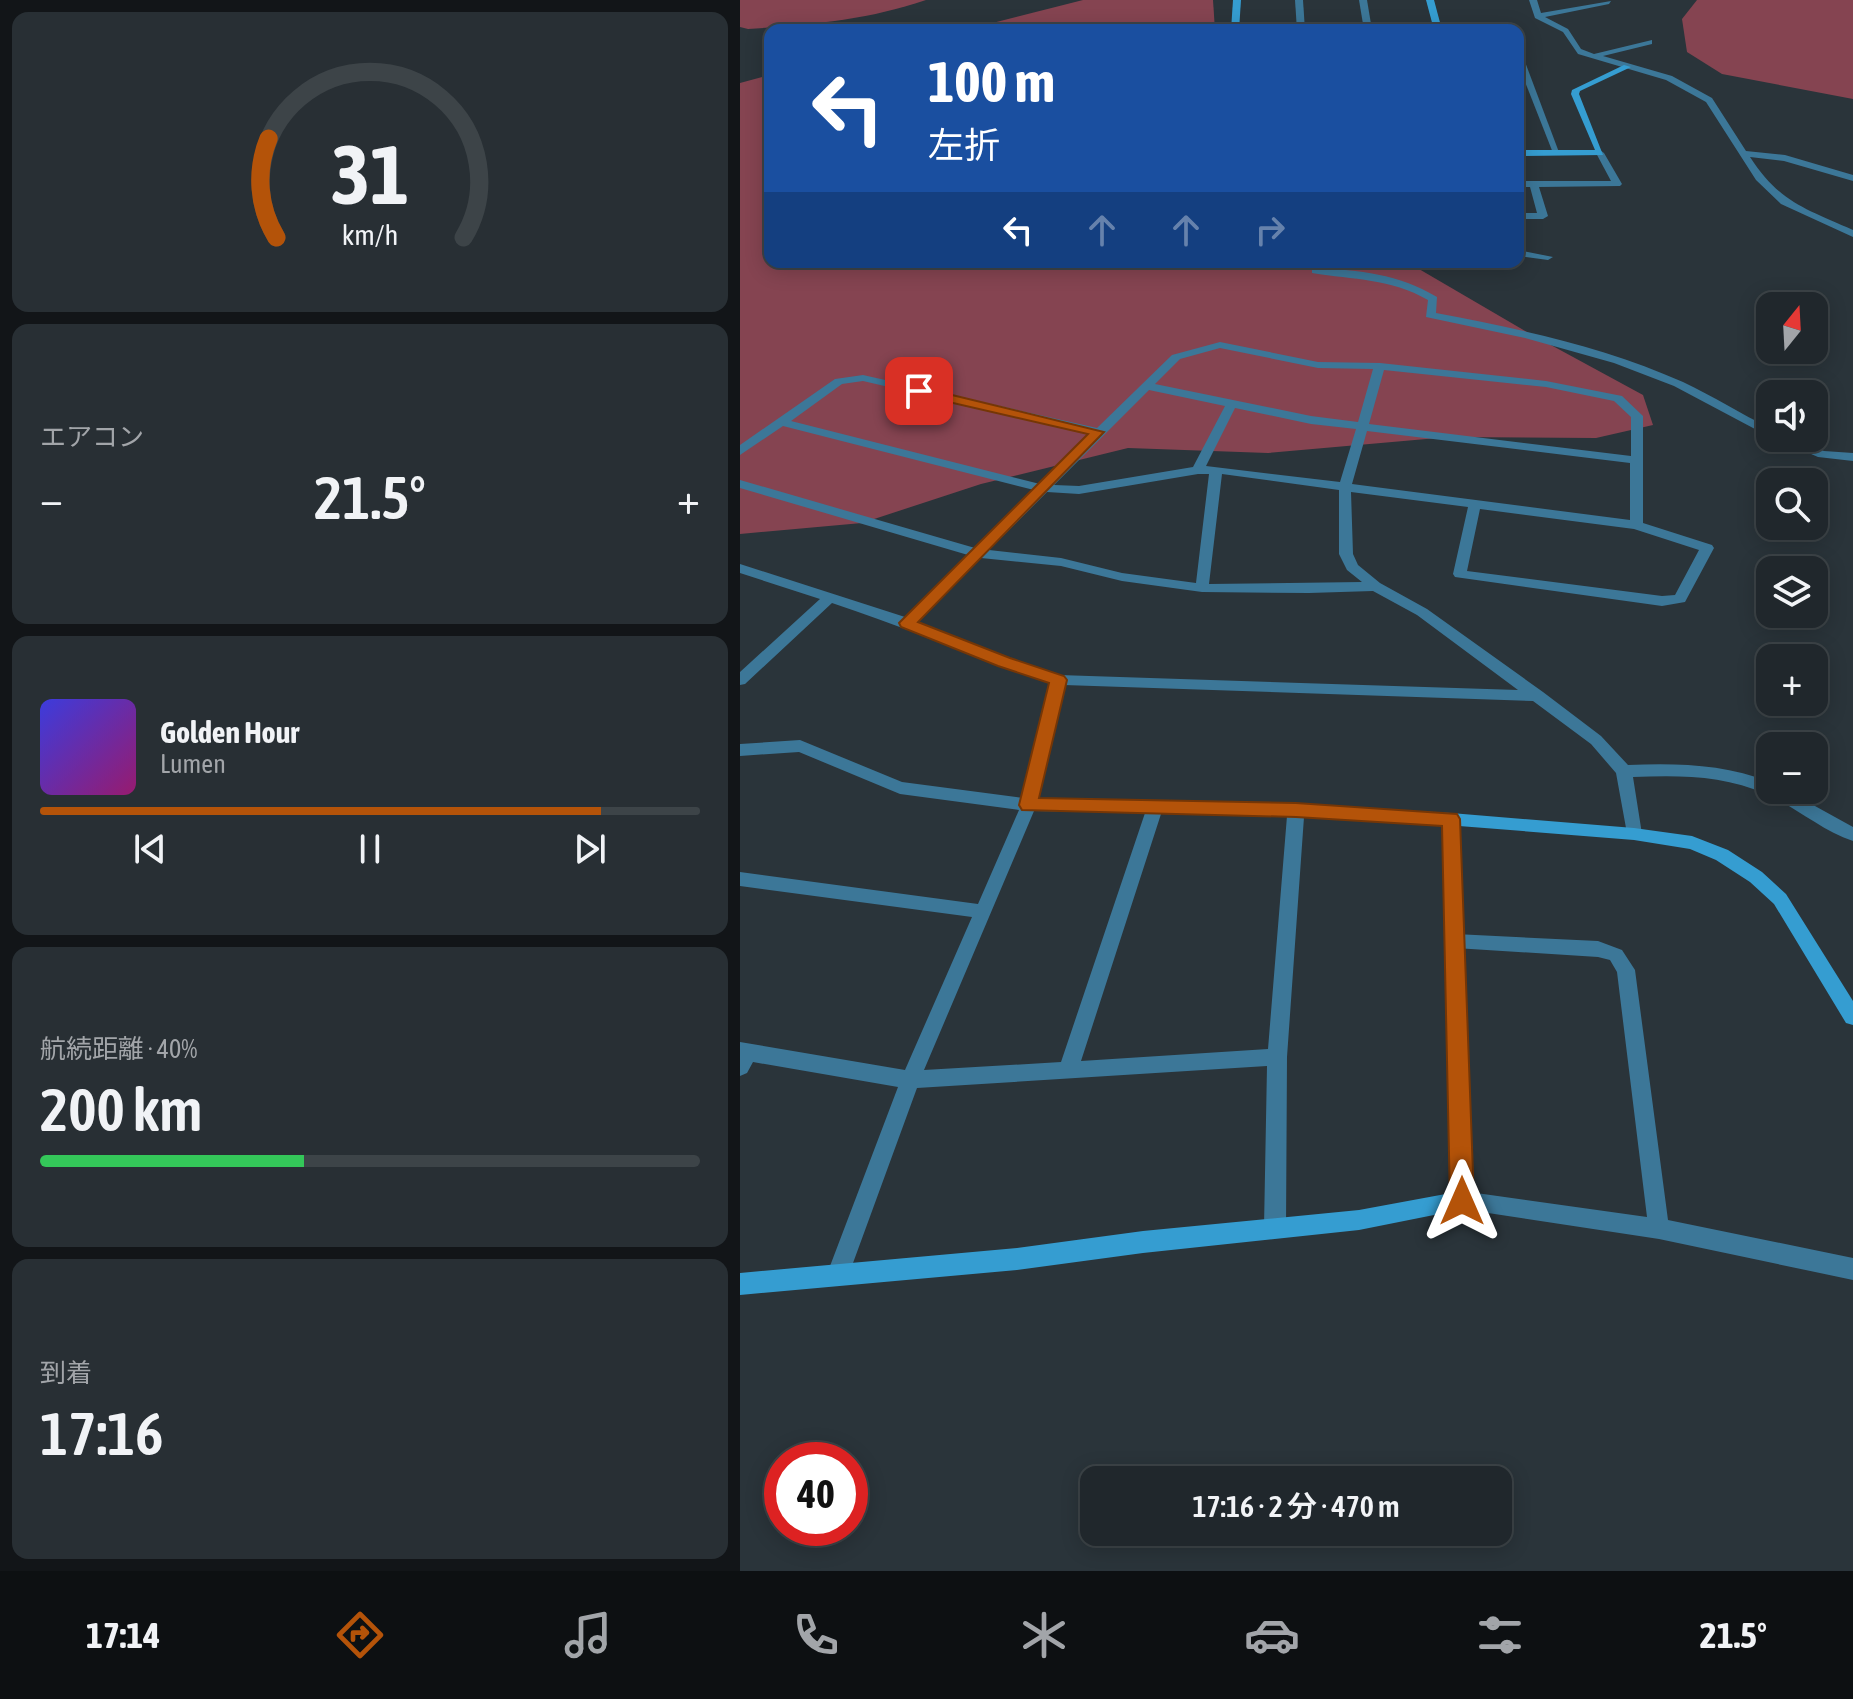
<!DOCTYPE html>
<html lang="ja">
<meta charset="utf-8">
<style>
body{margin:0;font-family:"Asap Condensed","Noto Sans JP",sans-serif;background:#282f34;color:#f1f3f6;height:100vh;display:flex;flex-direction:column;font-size:30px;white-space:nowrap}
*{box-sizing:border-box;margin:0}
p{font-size:26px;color:#a2a5a9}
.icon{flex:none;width:44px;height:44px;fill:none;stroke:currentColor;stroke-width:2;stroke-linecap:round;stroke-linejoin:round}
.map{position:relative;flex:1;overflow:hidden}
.side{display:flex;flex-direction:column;gap:12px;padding:12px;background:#121518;width:740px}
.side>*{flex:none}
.top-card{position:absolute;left:24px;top:24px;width:760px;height:244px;border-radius:16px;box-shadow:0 4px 20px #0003,0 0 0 2px #3d4448;background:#1a4fa0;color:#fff;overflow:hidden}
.needle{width:52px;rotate:18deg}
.buttons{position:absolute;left:1016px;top:292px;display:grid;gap:16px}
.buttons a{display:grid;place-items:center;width:72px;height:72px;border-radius:16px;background:#20272c;box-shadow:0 4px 20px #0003,0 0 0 2px #3d4448;font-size:40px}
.speed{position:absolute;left:24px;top:1442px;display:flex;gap:16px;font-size:40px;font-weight:700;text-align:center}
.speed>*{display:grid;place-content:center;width:104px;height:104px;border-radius:50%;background:#20272c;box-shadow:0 4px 20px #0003,0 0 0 2px #3d4448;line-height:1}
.speed .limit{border:12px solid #d22;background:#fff;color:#111}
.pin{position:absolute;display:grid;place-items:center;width:68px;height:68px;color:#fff;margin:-34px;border-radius:16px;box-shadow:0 4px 12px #0006}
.me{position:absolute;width:88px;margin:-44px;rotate:0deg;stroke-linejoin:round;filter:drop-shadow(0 0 6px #0008)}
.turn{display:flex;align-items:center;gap:28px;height:168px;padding:0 32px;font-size:36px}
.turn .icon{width:104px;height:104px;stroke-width:2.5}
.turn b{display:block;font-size:56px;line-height:68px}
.lanes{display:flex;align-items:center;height:76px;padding:0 32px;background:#0003;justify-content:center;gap:40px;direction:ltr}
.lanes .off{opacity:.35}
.big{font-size:60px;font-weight:600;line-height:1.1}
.side .tile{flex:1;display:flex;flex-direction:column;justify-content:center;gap:12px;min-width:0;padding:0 28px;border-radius:16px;background:#282f34}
.side .dial{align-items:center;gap:0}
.dial svg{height:208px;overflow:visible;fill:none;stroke:#3d4448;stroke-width:7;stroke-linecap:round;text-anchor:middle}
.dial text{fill:#f1f3f6;stroke:none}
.song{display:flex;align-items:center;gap:24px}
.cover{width:96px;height:96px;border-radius:12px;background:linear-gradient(135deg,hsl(240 70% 55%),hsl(320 70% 35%))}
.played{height:8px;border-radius:4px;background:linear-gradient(90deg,#b45309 85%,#3d4448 85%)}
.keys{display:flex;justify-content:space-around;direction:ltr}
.heat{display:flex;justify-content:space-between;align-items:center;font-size:44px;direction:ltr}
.charge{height:12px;border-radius:6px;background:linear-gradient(90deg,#34c759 40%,#3d4448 0)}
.trip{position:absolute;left:340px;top:1466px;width:432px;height:80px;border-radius:16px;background:#20272c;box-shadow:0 4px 20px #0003,0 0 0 2px #3d4448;font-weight:600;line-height:80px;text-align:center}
.menu{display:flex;height:128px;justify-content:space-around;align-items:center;background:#0d1012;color:#a2a5a9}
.menu .icon{width:56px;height:56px}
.menu .active{color:#b45309}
.menu b{font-size:36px;color:#f1f3f6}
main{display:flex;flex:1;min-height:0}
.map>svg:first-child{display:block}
.green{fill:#854451}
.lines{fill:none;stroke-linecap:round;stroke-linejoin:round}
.street{fill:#3c7798;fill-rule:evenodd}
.secondary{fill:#359dd1;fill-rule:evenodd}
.route{fill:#b45309;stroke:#753606;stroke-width:2}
</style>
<main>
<section class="side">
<div class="tile dial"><svg viewBox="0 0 100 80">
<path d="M14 69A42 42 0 1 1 86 69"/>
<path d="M14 69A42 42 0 0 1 11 31" stroke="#b45309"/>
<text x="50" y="56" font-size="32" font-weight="700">31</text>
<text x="50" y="72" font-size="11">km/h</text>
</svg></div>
<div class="tile"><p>エアコン</p>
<div class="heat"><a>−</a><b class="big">21.5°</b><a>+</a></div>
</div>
<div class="tile">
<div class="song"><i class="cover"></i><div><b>Golden Hour</b><p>Lumen</p></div></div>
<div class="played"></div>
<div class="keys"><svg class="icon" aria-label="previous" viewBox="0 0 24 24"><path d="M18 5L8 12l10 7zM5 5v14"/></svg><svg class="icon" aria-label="pause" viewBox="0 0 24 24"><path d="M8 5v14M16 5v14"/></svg><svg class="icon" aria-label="next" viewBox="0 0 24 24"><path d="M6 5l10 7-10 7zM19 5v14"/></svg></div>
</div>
<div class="tile"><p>航続距離 · 40%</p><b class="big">200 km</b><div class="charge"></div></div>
<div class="tile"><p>到着</p><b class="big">17:16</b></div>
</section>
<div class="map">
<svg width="1113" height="1571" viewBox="0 0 1113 1571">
<rect width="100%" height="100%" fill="#2a343a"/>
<g class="green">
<path d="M0,0H186C128,20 69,25 8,29L0,27Z"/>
<polygon points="343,0 473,0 475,30 225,30"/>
<polygon points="957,0 1113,0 1113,99 982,74 947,52 942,19"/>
<polygon points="30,75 30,262 667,262 787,332 903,395 913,425 856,438 709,437 528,453 388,448 241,484 122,523 0,534 0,83"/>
</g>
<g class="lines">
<g class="street">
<polygon points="555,0 563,0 565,30 557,30"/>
<polygon points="619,0 627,0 632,30 624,30"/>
<path d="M789,0H797L801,13L871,1L869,4L805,17L828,29L841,49L854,54L912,40V44L863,56L932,76L972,98L1006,151L1045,155L1113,175V181L1044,161L1010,157C1039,202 1066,209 1113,230V237L1041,204L1016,180L966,102L926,80L838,54L823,32L795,18Z"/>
<polygon points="778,52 782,54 820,155 813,153 778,64"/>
<polygon points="860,150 864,153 882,184 880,186 799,187 808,216 803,219 778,219 778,213 797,213 790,187 778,187 778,181 871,181 856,153"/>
<polygon points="778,250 813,257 808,260 778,256"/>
<path d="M576,268C619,270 659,274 697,297L696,313C780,329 865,347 943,382C973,396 1001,414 1030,428V437L934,386L874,363L785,338L686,317L688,300C650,278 614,280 572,273V269Z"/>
<path d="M480,342L578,362L640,363L806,381L882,396L903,416V523L972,545L974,548L945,602L922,606L715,577L713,574L728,507L611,492L613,554L618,565L640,583L687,609L803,692L861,736L888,765C937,763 984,764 1030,782V790H1046L1113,827V841C1082,831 1056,807 1026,794C984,775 938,775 893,777L902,834L900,839H888L876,773L851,744L793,701L324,685L298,799L556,804L711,813L717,815L719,819L717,823L711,825L564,817L547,1057L546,1227L542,1234L535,1237L528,1234L524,1227L527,1066L177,1088L109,1274L106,1282L98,1285L90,1282L87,1274L158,1087L13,1062L7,1073L0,1076V1042L165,1070L232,917L0,886V872L238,904L279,810L160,794L59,752L0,756V744L60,740L162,782L283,798L310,683C236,658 165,627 92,603L5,684L0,685V672L80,599L0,573V564L165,617L228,555L0,488V480L235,548L294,490L43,426L0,455V445L95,379L123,375L357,428L432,355ZM480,348L578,368L633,369L618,422L571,416L415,384L440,359ZM644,370L806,387L874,401L891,417V456L629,424ZM123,381L351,434L300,484L51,421L102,384ZM409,390L485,406L453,467L339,486L314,485ZM495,408L571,424L616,429L600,482L466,466ZM627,431L890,463V520L612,484ZM458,474H469L456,583L382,573L321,558L249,550L307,492L339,494ZM482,474L599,490V554L607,570L622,582L469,584ZM740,509L894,529L959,550L935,595L922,596L727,571ZM241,558L321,566L382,581L462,592L569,593L633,591L677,615L778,690L319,675L269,658L177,622ZM294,811L405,813L321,1062L184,1070ZM421,814L547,816L528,1049L341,1061Z"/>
<polygon points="1034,438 1051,438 1084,451 1113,453 1113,461 1078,457"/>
<polygon points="715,934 858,941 882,950 895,970 928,1220 1113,1258 1113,1280 919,1239 715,1208 712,1201 715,1194 722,1191 907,1217 877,972 870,960 858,957 715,948 709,946 706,941 709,936"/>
</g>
<g class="secondary">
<polygon points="493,0 501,0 499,30 491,30"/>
<polygon points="686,0 694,0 702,30 694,30"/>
<polygon points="884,65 891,67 840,91 839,94 863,155 778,156 778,150 855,150 831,94 832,90"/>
<polygon points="711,813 894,828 952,836 988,850 1022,872 1046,894 1113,1001 1113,1025 1106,1023 1034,904 1010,882 976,860 950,849 894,840 719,826 732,1201 729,1208 619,1230 403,1253 277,1270 0,1295 0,1273 277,1248 403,1231 619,1210 711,1193 703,819 705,815"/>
</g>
</g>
<polygon class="route" points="179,387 364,432 178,622 270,658 324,676 327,680 299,798 556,803 717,814 720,819 734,1201 731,1209 722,1212 714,1209 710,1201 702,826 556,817 282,810 279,805 309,683 258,666 161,627 159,623 348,434 174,394 174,388"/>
</svg>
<div class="buttons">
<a><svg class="needle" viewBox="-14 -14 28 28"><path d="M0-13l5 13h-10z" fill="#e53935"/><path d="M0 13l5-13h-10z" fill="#a2a5a9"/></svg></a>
<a><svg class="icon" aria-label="sound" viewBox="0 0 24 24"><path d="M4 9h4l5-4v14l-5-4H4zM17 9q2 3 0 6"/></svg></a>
<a><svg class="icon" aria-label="search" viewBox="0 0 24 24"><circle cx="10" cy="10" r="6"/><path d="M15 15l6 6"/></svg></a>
<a><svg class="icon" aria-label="layers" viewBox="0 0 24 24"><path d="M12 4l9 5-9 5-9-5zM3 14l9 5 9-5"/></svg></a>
<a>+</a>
<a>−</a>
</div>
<div class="speed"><div class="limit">40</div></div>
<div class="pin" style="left:179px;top:391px;background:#d93025"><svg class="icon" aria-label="arrive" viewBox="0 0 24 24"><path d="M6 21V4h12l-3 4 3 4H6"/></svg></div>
<svg class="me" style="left:722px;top:1201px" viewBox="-20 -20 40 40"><path d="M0-17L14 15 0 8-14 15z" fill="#b45309" stroke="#fff" stroke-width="4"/></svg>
<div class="trip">17:16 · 2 分 · 470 m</div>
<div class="top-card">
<div class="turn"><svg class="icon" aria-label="left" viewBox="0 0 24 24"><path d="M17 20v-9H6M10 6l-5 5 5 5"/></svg><div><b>100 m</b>左折</div></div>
<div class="lanes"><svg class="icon" aria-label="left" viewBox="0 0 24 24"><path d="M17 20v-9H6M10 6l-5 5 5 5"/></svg><svg class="icon off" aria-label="ahead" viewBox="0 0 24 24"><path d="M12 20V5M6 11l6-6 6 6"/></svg><svg class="icon off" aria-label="ahead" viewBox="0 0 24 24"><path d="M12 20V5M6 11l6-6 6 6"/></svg><svg class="icon off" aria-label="right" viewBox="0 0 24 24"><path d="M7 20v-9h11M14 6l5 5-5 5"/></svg></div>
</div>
</div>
</main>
<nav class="menu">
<b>17:14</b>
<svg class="icon active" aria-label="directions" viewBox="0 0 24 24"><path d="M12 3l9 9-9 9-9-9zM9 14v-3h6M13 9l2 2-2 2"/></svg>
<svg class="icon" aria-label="music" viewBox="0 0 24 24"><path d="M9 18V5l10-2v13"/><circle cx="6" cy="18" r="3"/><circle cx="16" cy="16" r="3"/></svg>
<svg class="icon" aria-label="phone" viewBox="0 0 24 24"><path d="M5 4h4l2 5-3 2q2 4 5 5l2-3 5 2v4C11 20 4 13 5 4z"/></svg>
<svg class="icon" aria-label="climate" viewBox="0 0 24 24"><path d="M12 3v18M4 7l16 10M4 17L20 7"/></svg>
<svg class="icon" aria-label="car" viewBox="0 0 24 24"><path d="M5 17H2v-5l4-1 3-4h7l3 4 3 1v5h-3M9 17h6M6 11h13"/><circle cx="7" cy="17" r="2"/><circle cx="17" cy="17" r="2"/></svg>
<svg class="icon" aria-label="filters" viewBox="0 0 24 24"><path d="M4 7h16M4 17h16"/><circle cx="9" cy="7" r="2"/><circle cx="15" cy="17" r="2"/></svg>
<b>21.5°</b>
</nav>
